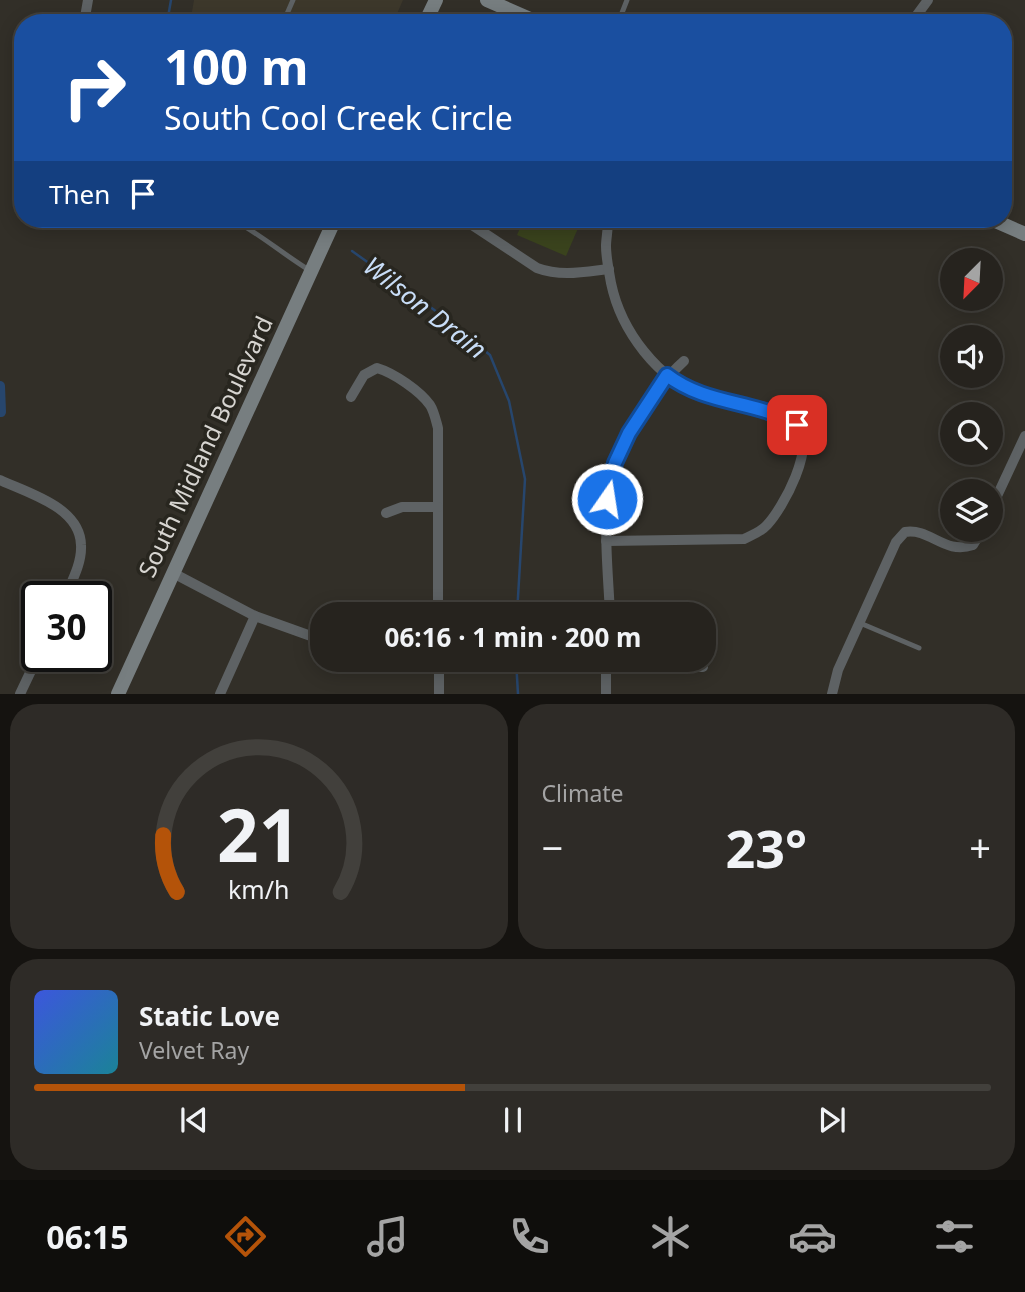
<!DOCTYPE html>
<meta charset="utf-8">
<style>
body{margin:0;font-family:"Noto Sans",sans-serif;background:#2e2b27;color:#f1f3f6;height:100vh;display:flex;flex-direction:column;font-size:26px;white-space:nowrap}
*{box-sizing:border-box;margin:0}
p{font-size:23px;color:#a4a4a4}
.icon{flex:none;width:38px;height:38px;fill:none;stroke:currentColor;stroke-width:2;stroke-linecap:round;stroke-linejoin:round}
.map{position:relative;height:694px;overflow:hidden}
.drawer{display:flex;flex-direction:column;gap:10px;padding:10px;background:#151310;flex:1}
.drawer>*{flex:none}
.top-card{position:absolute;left:14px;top:14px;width:998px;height:214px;border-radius:28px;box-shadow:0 4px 18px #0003,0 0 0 2px #42403c;background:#1a4fa0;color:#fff;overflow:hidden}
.needle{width:46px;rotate:204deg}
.fabs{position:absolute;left:940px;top:248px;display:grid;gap:14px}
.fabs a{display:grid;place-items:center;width:63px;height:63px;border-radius:50%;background:#26231e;box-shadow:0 4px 18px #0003,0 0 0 2px #42403c;font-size:35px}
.speed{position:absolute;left:21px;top:581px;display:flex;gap:14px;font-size:35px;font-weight:700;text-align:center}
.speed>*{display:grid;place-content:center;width:91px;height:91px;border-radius:50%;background:#26231e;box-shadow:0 4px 18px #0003,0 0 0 2px #42403c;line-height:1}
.speed .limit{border:4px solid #111;border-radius:10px;background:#fff;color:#111}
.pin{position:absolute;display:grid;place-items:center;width:60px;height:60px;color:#fff;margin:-30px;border-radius:14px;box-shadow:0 4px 10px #0006}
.me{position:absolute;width:77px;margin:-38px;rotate:13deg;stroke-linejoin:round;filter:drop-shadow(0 0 5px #0008)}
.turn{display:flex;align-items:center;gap:24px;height:147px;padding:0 35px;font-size:32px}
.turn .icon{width:91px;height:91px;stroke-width:2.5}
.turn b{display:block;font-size:49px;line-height:60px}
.then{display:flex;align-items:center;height:66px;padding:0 35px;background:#0003;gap:14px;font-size:26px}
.big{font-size:52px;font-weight:700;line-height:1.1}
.drawer .card{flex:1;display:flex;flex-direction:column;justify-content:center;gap:10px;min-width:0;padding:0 24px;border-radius:28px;background:#2e2b27}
.drawer .dial{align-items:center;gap:0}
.dial svg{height:182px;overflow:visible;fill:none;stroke:#42403c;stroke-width:7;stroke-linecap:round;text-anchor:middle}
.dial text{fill:#f1f3f6;stroke:none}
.song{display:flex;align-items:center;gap:21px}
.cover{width:84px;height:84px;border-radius:10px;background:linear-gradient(135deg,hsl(230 70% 55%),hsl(190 70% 35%))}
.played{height:7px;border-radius:4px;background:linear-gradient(90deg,#b45309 45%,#42403c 45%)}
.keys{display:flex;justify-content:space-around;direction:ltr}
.heat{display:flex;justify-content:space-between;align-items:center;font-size:38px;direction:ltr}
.drawer .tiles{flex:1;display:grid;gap:10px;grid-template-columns:1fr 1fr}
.card:last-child{grid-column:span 2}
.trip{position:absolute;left:310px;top:602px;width:406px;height:70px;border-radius:28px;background:#26231e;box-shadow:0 4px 18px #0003,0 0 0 2px #42403c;font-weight:700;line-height:70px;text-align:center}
.dock{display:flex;height:112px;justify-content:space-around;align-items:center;background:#0f0e0c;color:#a4a4a4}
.dock .icon{width:49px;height:49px}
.dock .current{color:#b45309}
.dock b{font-size:32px;color:#f1f3f6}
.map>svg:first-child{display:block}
.built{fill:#3d382b}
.green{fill:#3a431d}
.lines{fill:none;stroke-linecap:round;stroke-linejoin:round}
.stream{stroke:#27466d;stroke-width:2.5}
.canal{stroke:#27466d;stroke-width:10}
.lane{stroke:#5e6264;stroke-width:5}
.street{stroke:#5e6264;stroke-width:10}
.secondary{stroke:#777e80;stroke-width:14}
.route-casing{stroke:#114b97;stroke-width:18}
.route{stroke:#1a73e8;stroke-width:12}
.labels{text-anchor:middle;stroke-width:7;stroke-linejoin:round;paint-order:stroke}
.street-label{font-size:24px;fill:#d7d5d1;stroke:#28261f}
.water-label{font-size:26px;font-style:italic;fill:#c8ddf7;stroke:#28261f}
</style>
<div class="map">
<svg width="1025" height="694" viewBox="0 0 1025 694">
<rect width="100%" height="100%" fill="#322f28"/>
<polygon class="built" points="194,0 403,0 393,23 190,23"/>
<polygon class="green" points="524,219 582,219 566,256 517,235"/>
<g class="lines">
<g class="stream">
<polyline points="167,23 171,0"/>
<polyline points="298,219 308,225"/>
<polyline points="352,251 433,309 490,355 509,401 525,479 517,614"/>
<polyline points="516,660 518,694"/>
</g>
<polyline class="canal" points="0,386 1,412"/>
<g class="lane">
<polyline points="283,23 293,0"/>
<polyline points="618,23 627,0"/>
<path d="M232,219C260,234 283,254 309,270"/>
<polyline points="120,226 129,222 131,219"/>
<polyline points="860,623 919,648"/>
</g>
<g class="street">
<polyline points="84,23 88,0"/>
<polyline points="911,23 928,0"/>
<path d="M463,219L537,268C561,277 584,272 609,269"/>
<path d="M351,397L364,375L377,368C394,373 420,391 430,405C434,411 436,421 438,428V614"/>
<path d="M0,480C28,493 80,507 81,545C82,563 72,581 65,597"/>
<polyline points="990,511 1025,436"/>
<polyline points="386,513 402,507 438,507"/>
<path d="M606,541L744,539C752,535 761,532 767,525C783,508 817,446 797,425C793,420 784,418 778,415C754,409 728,404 704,396C658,380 621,331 611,283C609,271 606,258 606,246C606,237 609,228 607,219"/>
<polyline points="173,573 255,616 322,640"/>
<path d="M610,614C606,532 596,484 643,411C656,392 667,376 684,361"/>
<polyline points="439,660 439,694"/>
<polyline points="606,661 606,694"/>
<polyline points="605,665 703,667"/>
<polyline points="20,694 38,656"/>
<polyline points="220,694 255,616"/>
<path d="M832,694L838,670L896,542L905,532C931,528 944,555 973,545L982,530"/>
</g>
<g class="secondary">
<polyline points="487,0 539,23"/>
<polyline points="425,23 436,0"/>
<polyline points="991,219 1025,234"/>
<polyline points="118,694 335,219"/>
</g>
</g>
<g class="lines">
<defs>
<path id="route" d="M607,499L615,463L629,433L667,375C707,406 757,400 797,425"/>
</defs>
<use href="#route" class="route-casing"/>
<use href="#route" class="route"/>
</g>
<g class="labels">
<g class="street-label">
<text transform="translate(206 447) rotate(-65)" y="8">South Midland Boulevard</text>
</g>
<g class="water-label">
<text transform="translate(425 308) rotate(38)" y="9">Wilson Drain</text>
</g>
</g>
</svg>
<div class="fabs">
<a><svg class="needle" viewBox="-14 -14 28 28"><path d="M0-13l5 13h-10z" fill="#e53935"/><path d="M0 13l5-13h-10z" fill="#a4a4a4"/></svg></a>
<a><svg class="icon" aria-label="sound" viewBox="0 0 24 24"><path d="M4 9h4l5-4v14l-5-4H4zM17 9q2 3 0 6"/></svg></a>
<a><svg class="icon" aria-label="search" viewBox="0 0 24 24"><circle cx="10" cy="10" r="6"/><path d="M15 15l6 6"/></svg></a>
<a><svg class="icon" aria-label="layers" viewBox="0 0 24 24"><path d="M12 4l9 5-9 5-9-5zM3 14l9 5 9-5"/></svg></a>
</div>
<div class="speed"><div class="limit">30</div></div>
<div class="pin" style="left:797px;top:425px;background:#d93025"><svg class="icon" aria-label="arrive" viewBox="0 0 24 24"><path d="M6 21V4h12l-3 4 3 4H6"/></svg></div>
<svg class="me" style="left:607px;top:499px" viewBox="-20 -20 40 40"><circle r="17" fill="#1a73e8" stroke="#fff" stroke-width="3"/><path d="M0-11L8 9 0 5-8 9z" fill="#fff"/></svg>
<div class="trip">06:16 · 1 min · 200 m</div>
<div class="top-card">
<div class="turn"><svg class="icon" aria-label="right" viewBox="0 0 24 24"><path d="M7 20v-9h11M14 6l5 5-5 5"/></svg><div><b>100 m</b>South Cool Creek Circle</div></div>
<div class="then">Then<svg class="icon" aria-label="arrive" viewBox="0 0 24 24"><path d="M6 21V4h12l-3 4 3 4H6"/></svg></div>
</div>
</div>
<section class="drawer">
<div class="tiles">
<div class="card dial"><svg viewBox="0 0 100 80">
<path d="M14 69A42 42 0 1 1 86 69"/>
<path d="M14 69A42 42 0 0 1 8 44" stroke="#b45309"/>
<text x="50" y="56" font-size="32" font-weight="700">21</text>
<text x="50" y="72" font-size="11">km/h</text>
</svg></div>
<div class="card"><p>Climate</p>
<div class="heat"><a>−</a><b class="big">23°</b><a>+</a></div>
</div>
<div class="card">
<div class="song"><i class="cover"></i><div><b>Static Love</b><p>Velvet Ray</p></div></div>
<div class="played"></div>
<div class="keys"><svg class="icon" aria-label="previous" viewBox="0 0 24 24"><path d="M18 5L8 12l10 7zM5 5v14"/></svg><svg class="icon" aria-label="pause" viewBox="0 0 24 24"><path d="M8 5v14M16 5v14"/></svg><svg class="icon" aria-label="next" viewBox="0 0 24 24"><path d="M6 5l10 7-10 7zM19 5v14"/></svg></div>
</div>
</div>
</section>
<nav class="dock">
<b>06:15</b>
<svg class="icon current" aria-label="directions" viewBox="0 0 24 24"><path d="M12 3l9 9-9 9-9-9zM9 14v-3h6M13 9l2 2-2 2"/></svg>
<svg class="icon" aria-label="music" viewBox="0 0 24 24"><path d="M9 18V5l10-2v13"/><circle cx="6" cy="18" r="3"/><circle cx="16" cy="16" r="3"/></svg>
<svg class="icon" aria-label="phone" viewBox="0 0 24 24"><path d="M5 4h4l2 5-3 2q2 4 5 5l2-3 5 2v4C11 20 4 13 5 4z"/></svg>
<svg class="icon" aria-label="climate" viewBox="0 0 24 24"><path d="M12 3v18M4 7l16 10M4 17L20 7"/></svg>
<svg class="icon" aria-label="car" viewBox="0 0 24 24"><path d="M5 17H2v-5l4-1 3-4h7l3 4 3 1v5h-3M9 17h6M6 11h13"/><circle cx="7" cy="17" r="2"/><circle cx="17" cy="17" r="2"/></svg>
<svg class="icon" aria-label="filters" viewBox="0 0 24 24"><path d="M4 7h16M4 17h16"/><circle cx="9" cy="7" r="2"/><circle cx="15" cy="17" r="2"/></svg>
</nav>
